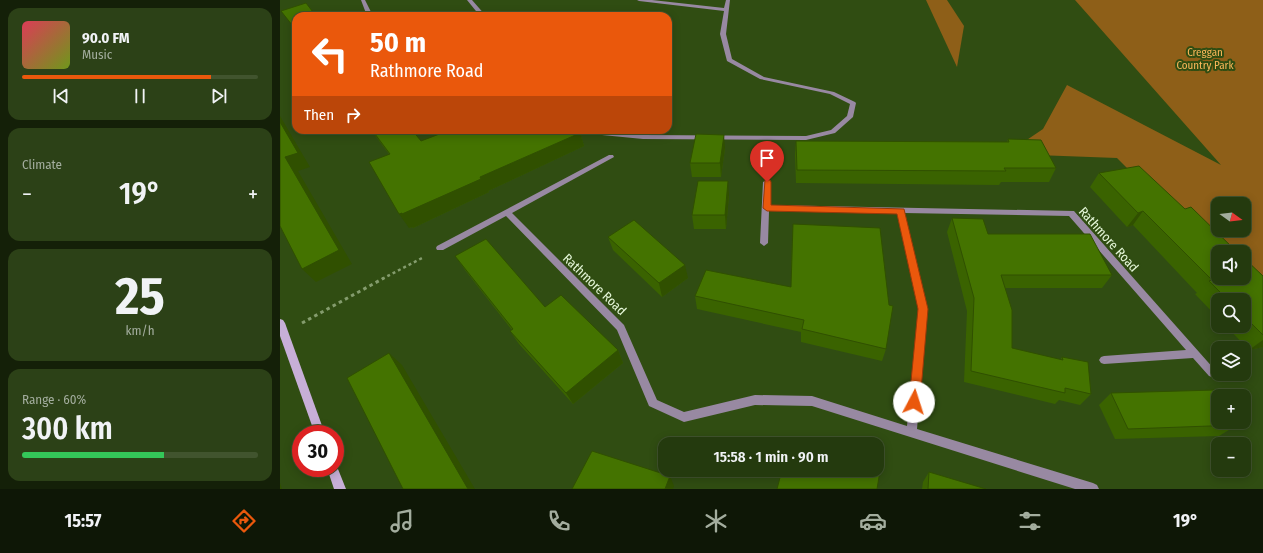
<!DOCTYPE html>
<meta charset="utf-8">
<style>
body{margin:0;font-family:"Fira Sans Condensed",sans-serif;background:#2c4117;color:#f1f3f6;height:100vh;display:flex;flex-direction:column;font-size:15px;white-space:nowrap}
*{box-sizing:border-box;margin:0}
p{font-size:13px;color:#a3ad9e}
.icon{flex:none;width:22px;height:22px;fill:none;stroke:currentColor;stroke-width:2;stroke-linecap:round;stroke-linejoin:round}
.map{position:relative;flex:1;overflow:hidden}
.details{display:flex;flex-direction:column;gap:8px;padding:8px;background:#142008;width:280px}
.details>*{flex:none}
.top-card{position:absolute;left:12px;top:12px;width:380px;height:122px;border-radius:12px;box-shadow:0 2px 10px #0003,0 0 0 1px #41542e;background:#ea580c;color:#fff;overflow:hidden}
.needle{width:26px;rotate:105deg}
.controls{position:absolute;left:931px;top:197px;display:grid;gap:8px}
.controls a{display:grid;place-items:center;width:40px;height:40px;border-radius:8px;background:#243a0e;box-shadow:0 2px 10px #0003,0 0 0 1px #41542e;font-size:20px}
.speed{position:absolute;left:12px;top:425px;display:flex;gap:8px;font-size:20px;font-weight:700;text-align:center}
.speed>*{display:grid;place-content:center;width:52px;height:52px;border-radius:50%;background:#243a0e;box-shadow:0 2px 10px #0003,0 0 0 1px #41542e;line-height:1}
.speed .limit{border:6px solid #d22;background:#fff;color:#111}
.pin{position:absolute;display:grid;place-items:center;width:34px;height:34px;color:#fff;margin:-41px -17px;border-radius:50% 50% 50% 0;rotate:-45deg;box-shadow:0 0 4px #0007}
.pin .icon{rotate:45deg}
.me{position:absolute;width:44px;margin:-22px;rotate:5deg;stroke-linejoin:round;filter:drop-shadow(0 0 3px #0008)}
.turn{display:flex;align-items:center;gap:14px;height:84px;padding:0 12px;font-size:18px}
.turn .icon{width:52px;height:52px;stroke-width:2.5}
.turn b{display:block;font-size:28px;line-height:34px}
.then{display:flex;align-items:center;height:38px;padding:0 12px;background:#0003;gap:8px;font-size:15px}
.big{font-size:30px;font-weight:600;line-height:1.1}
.details .card{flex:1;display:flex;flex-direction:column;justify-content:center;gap:6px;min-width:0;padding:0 14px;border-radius:12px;background:#2c4117}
.details .dial{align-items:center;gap:0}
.dial b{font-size:52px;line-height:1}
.song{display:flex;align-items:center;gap:12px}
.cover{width:48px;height:48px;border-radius:6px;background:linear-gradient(135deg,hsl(350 70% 55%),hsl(80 70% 35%))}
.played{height:4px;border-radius:2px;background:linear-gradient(90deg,#ea580c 80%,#41542e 80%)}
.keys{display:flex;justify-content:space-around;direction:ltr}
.heat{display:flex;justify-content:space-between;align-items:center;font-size:22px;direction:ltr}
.charge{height:6px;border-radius:3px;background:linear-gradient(90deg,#34c759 60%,#41542e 0)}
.trip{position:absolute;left:378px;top:437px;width:226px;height:40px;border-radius:12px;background:#243a0e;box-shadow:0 2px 10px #0003,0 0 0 1px #41542e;font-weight:600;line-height:40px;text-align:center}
.tabs{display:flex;height:64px;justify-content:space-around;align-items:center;background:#0e1706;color:#a3ad9e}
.tabs .icon{width:28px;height:28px}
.tabs .current{color:#ea580c}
.tabs b{font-size:18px;color:#f1f3f6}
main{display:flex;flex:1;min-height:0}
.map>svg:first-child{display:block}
.green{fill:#8e5f18;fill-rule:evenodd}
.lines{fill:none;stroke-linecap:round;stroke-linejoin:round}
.path-far1{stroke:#849c6d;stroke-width:2.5;stroke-dasharray:3 3;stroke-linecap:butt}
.path{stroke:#849c6d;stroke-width:3;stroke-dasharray:3.5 3.5;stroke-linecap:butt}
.lane{fill:#9889a2;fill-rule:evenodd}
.street{fill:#9889a2;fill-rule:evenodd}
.secondary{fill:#c7afd7;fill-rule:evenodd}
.wall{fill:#3a6300}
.shaded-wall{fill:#305000}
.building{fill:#447300;stroke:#305000}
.route{fill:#ea580c;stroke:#983908}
.labels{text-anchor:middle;stroke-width:4;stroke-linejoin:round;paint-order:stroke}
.far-park-label{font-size:11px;fill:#fcb75a;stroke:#304d12}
.street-label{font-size:13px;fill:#e5f7d8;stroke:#304d12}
</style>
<main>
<section class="details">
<div class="card">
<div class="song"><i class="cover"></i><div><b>90.0 FM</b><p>Music</p></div></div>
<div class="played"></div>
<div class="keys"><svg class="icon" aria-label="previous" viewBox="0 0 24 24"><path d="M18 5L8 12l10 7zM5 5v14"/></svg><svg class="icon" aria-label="pause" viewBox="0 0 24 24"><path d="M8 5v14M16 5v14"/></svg><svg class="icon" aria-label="next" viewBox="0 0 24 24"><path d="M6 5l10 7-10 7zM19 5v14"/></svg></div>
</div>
<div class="card"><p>Climate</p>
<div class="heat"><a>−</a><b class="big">19°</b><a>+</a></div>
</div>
<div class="card dial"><b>25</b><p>km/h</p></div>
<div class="card"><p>Range · 60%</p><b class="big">300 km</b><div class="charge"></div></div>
</section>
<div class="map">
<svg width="983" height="489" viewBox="0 0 983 489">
<rect width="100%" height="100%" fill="#304d12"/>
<g class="green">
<polygon points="646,0 667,0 684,26 677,67"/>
<path d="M795,0H983V304L964,278V252H938V259L837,158L726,154L763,129L787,85L941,165ZM938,204H964V230H938Z"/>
</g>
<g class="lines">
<polyline class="path-far1" points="102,279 144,257"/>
<polyline class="path" points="22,323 104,278"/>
<g class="lane">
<polygon points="187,0 192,0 206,16 200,16"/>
<polygon points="357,0 372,0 444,8 446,0 450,0 446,34 452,59 484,77 554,92 575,102 576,103 573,117 555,133 526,140 363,139 322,135 311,131 310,130 363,135 526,136 551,130 567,116 570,104 550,94 480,79 447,61 440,34 444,11 359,1"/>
</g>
<g class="street">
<polygon points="81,0 85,0 93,16 87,16"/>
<polygon points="329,155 333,155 334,157 232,213 344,325 377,400 404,412 475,395 532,396 627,426 639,309 617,213 489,211 488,243 484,246 480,243 483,182 487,180 491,182 490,205 794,211 935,370 937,373 935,376 932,377 929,376 913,358 824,364 821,363 819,360 821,357 824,356 906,350 789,216 624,213 647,309 637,429 813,483 817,485 819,489 795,489 532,406 475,405 404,422 369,406 337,330 226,216 163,250 157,250 156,248 157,246"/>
</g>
<g class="secondary">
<polygon points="0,319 3,320 5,323 45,434 35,434 0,336"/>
<polygon points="55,464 56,464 66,489 54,489 47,468 55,468"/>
</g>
</g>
<g class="wall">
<polygon points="91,130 132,130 141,141 300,133 304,146 208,191 209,192 133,228 132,227 129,228 109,154"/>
<polygon points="728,139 776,168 769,182 721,182 719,185 516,183 515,154 516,141 727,142"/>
<polygon points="445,148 441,177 412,177 410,163"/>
<polygon points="819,173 905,209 983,276 983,347 969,350 946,326 964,326 964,300 938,300 938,318 915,294 917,293 853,225 847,227 810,187"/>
<polygon points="449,195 446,229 414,229 412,215"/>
<polygon points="672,218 708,234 832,275 822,288 725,288 732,348 780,360 782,357 811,394 800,405 779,400 775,404 684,382 687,311 667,232"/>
<polygon points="328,237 408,278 382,297 333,250"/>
<polygon points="512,238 606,349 602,361 521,342 521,332 417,309 415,296 511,287"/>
<polygon points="175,256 265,307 338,350 343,363 293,404 239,344 230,331 232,330 185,270"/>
<polygon points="831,393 957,425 939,436 835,439 819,405"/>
<polygon points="649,472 706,489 642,489 643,482"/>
</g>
<g class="shaded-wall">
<polygon points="0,116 30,167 18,171 72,264 36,282 22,269 0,122"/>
<polygon points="300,133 304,146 208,191 209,192 133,228 132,227 129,228 119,214 200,177"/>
<polygon points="444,135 445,148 441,177 440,163"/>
<polygon points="448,181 449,195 446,229 445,215"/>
<polygon points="863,211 853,225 847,227 858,213"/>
<polygon points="405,265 408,278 382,297 379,283"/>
<polygon points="983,340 983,347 969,350"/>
<polygon points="338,350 343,363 293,404 286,393"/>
<polygon points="109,353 122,365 195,489 188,489"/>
<polygon points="390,476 394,486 393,489 385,489"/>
<polygon points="0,483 2,489 0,489"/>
</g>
<g class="building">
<polygon points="26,3 36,16 16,16 16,30 1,11"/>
<polygon points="0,122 18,153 5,157 59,250 22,269 0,226"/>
<polygon points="92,130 132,130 141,141 170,130 297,130 300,133 200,177 201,179 122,214 122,213 119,214 89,162 110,154"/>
<polygon points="416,134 444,135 440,163 410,163"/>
<polygon points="728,139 761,140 776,168 724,168 726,171 517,170 516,141 729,142"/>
<polygon points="859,166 905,209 911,207 957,252 938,252 938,278 964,278 964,258 983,276 983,335 964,316 964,300 948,300 929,281 932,280 863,211 858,213 819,173"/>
<polygon points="418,181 448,181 445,215 412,215"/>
<polygon points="672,218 703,219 708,234 810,234 832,275 721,275 732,310 732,348 783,360 782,357 808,362 811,394 785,388 785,393 691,371 694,298"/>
<polygon points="354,220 405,265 379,283 328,237"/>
<polygon points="513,224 600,228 609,305 613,306 606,349 522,329 524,320 415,296 426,270 511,287"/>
<polygon points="206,239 265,307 281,295 338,350 286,393 230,331 233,329 175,256"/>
<polygon points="109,353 188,489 123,489 67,378"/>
<polygon points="935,390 939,396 938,396 938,422 955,422 957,425 848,429 831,393"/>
<polygon points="512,438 531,444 510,444"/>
<polygon points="312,451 390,476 385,489 292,489"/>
<polygon points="597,464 601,465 597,489 497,489 502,470 597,470"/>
<polygon points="649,472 706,489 648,489"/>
</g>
<polygon class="route" points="485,180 490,180 491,182 491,205 624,209 648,309 640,402 638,405 634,407 630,405 629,402 638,309 617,214 487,211 483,208"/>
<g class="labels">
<g class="far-park-label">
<text x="925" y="56">Creggan<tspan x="925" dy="13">Country Park</tspan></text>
</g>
<g class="street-label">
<text transform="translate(829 239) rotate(48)" y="5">Rathmore Road</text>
<text transform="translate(315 284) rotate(44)" y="5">Rathmore Road</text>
</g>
</g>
</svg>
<div class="controls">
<a><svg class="needle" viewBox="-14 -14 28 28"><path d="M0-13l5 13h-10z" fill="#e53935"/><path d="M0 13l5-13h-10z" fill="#a3ad9e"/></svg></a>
<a><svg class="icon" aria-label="sound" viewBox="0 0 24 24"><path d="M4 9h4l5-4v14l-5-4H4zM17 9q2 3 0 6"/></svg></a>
<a><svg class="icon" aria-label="search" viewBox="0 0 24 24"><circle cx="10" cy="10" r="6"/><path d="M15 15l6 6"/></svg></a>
<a><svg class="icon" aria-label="layers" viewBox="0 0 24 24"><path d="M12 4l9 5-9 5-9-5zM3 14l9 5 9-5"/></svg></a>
<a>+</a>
<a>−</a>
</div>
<div class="speed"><div class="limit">30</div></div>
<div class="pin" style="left:487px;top:182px;background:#d93025"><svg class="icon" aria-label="arrive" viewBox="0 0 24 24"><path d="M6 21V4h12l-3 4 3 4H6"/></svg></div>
<svg class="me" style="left:634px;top:402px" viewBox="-20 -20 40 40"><circle r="19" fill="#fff"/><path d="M0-13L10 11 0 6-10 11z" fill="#ea580c"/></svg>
<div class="trip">15:58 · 1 min · 90 m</div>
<div class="top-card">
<div class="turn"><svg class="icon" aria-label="left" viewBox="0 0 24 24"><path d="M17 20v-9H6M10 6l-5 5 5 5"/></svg><div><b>50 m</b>Rathmore Road</div></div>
<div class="then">Then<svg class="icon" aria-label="right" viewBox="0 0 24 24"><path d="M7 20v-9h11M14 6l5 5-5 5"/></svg></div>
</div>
</div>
</main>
<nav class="tabs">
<b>15:57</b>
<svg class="icon current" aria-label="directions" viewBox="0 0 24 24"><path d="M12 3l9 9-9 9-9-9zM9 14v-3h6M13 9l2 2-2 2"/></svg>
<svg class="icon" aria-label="music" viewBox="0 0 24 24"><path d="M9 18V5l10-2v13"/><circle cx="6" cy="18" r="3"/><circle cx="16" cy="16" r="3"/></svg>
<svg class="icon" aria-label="phone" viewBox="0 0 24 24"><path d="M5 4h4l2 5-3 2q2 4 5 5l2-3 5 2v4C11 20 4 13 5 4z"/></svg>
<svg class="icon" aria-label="climate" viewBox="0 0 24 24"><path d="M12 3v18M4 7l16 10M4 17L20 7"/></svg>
<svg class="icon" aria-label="car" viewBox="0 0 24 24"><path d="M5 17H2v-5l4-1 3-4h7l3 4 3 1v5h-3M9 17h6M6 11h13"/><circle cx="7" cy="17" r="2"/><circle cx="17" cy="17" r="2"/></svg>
<svg class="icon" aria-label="filters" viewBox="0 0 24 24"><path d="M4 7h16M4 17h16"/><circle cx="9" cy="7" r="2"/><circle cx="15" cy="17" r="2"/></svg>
<b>19°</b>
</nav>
